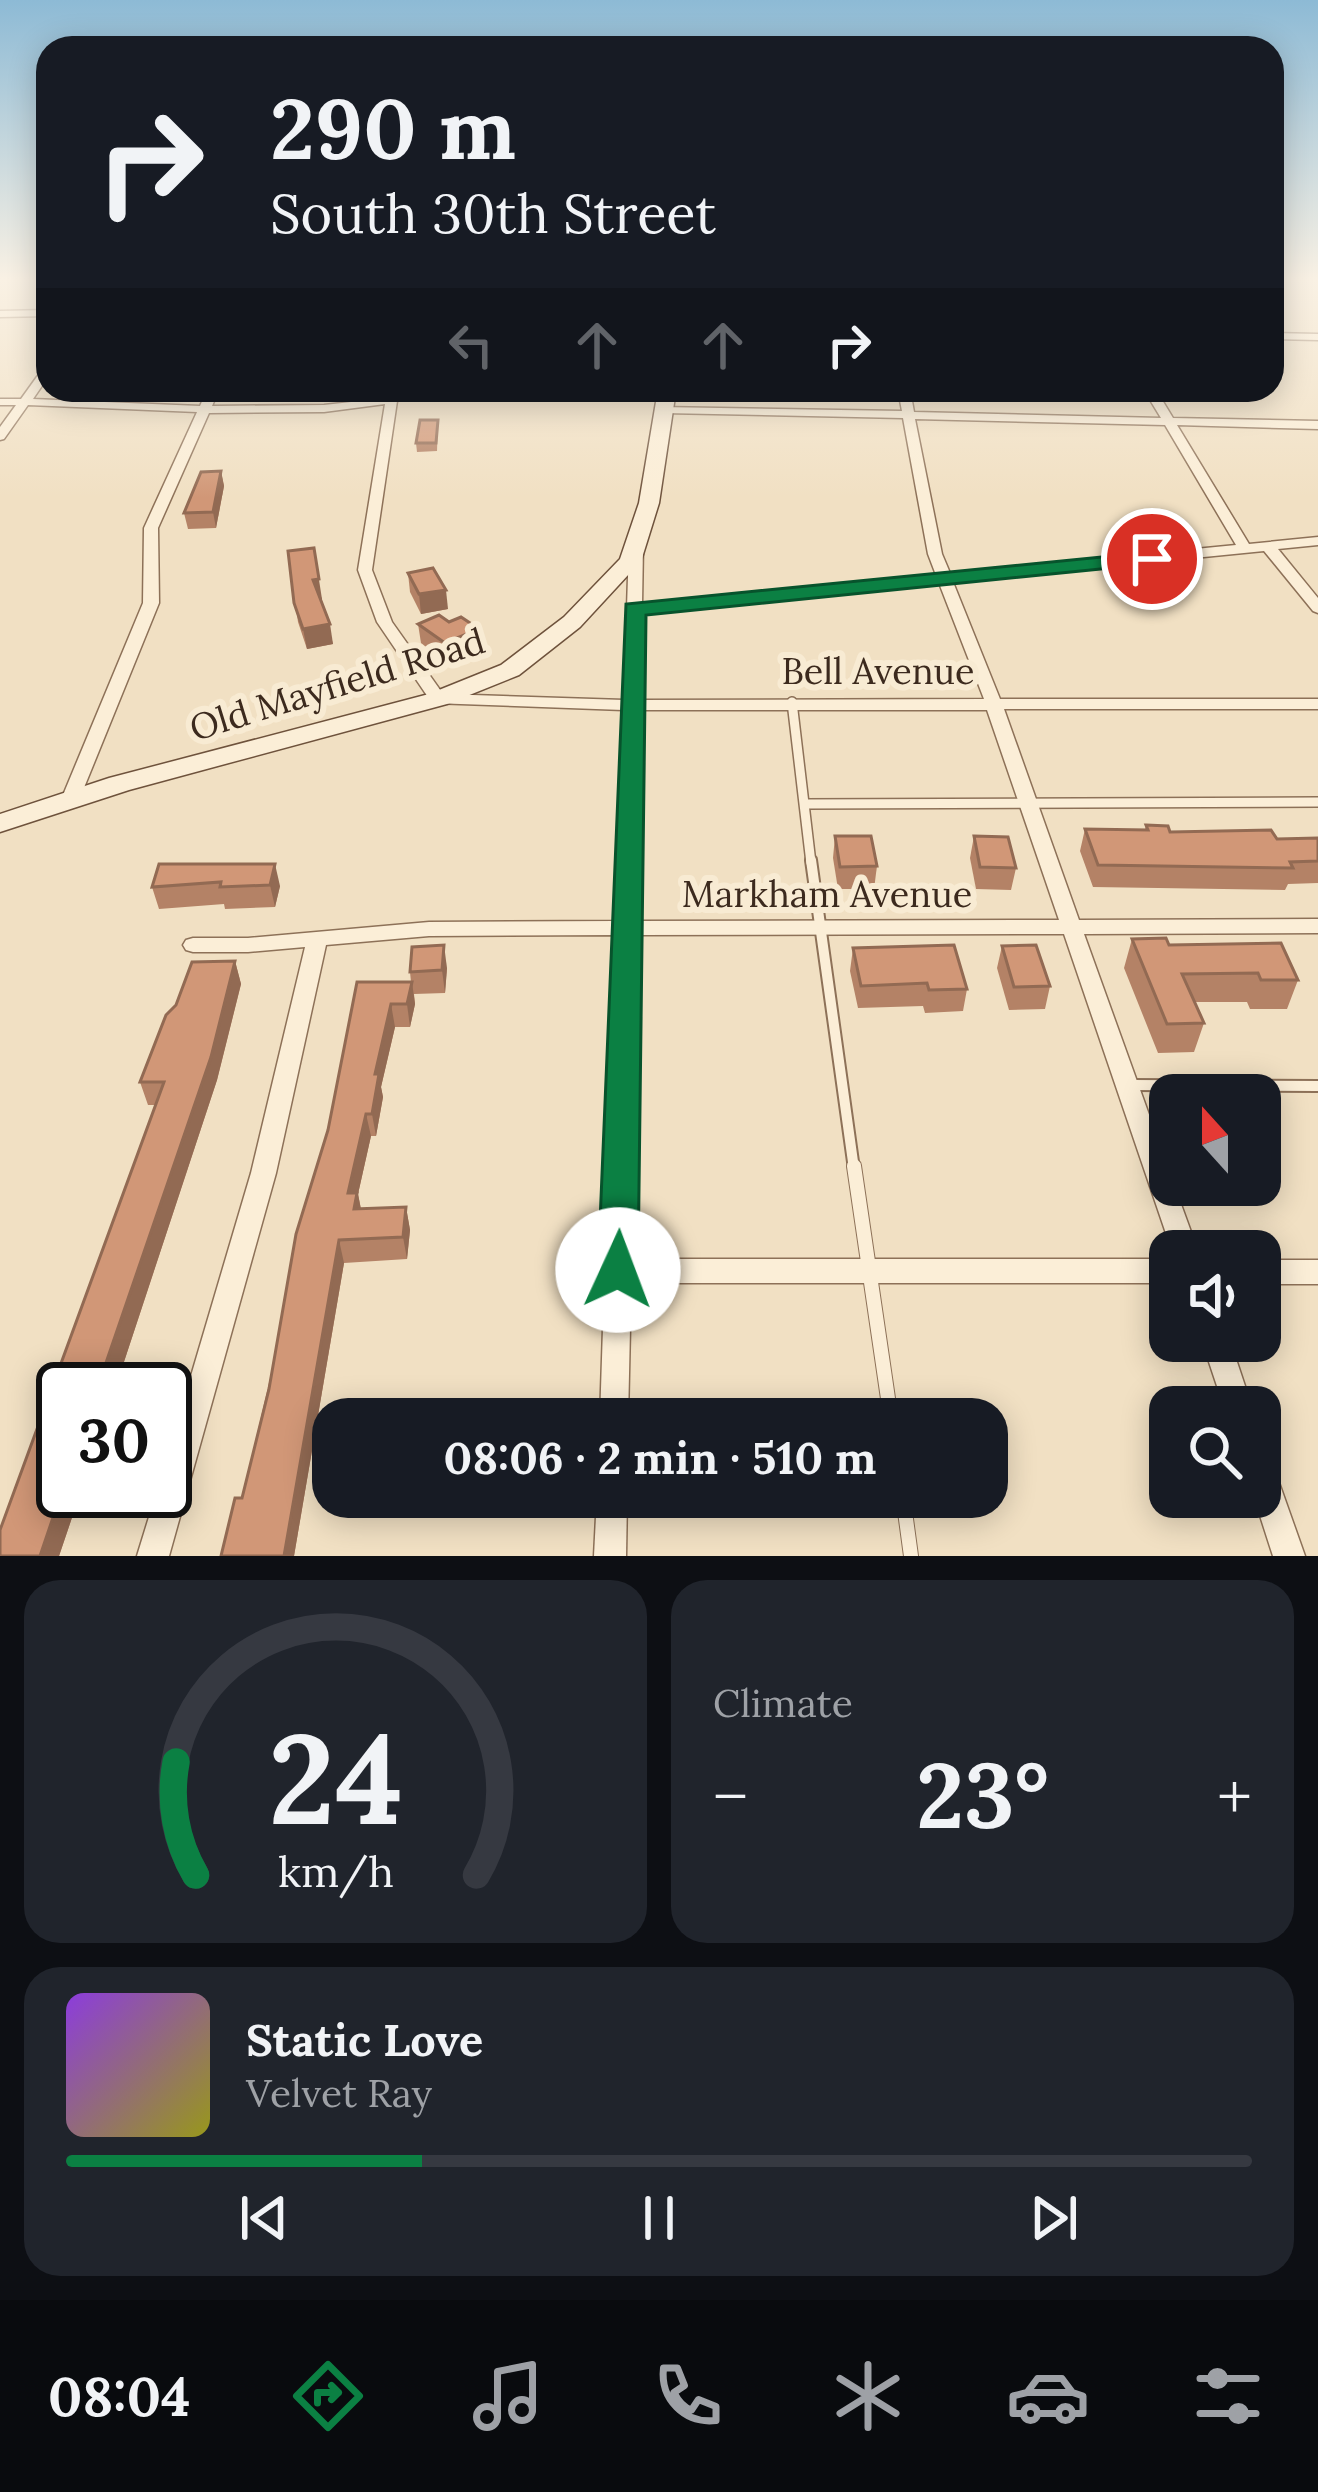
<!DOCTYPE html>
<meta charset="utf-8">
<style>
body{margin:0;font-family:Lora,serif;background:#20242c;color:#f1f3f6;height:100vh;display:flex;flex-direction:column;font-size:45px;white-space:nowrap}
*{box-sizing:border-box;margin:0}
p{font-size:39px;color:#9ea1a6}
.icon{flex:none;width:66px;height:66px;fill:none;stroke:currentColor;stroke-width:2;stroke-linecap:round;stroke-linejoin:round}
.map{position:relative;height:1556px;overflow:hidden}
.details{display:flex;flex-direction:column;gap:24px;padding:24px;background:#0d0f14;flex:1}
.details>*{flex:none}
.hud{position:absolute;left:36px;top:36px;width:1248px;height:366px;border-radius:36px;box-shadow:0 6px 30px #0003;background:#171b24;color:#f1f3f6;overflow:hidden}
.needle{width:78px;rotate:339deg}
.fabs{position:absolute;left:1149px;top:1074px;display:grid;gap:24px}
.fabs a{display:grid;place-items:center;width:132px;height:132px;border-radius:24px;background:#171b24;box-shadow:0 6px 30px #0003;font-size:60px}
.speed{position:absolute;left:36px;top:1362px;display:flex;gap:24px;font-size:60px;font-weight:700;text-align:center}
.speed>*{display:grid;place-content:center;width:156px;height:156px;border-radius:50%;background:#171b24;box-shadow:0 6px 30px #0003;line-height:1}
.speed .limit{border:6px solid #111;border-radius:18px;background:#fff;color:#111}
.pin{position:absolute;display:grid;place-items:center;width:102px;height:102px;color:#fff;margin:-51px;border:6px solid #fff;border-radius:50%;box-shadow:0 3px 12px #0007}
.me{position:absolute;width:132px;margin:-66px;rotate:2deg;stroke-linejoin:round;filter:drop-shadow(0 0 9px #0008)}
.turn{display:flex;align-items:center;gap:42px;height:252px;padding:0 36px;font-size:54px}
.turn .icon{width:156px;height:156px;stroke-width:2.5}
.turn b{display:block;font-size:84px;line-height:102px}
.lanes{display:flex;align-items:center;height:114px;padding:0 36px;background:#0003;justify-content:center;gap:60px;direction:ltr}
.lanes .off{opacity:.35}
.big{font-size:90px;font-weight:800;line-height:1.1}
.details .card{flex:1;display:flex;flex-direction:column;justify-content:center;gap:18px;min-width:0;padding:0 42px;border-radius:36px;background:#20242c}
.details .dial{align-items:center;gap:0}
.dial svg{height:312px;overflow:visible;fill:none;stroke:#363941;stroke-width:7;stroke-linecap:round;text-anchor:middle}
.dial text{fill:#f1f3f6;stroke:none}
.song{display:flex;align-items:center;gap:36px}
.cover{width:144px;height:144px;border-radius:18px;background:linear-gradient(135deg,hsl(270 70% 55%),hsl(60 70% 35%))}
.played{height:12px;border-radius:6px;background:linear-gradient(90deg,#0b8043 30%,#363941 30%)}
.keys{display:flex;justify-content:space-around;direction:ltr}
.heat{display:flex;justify-content:space-between;align-items:center;font-size:66px;direction:ltr}
.details .tiles{flex:1;display:grid;gap:24px;grid-template-columns:1fr 1fr}
.card:last-child{grid-column:span 2}
.trip{position:absolute;left:312px;top:1398px;width:696px;height:120px;border-radius:36px;background:#171b24;box-shadow:0 6px 30px #0003;font-weight:800;line-height:120px;text-align:center}
.tab-bar{display:flex;height:192px;justify-content:space-around;align-items:center;background:#090b0e;color:#9ea1a6}
.tab-bar .icon{width:84px;height:84px}
.tab-bar .active{color:#0b8043}
.tab-bar b{font-size:54px;color:#f1f3f6}
.map>svg:first-child{display:block}
.lines{fill:none;stroke-linecap:round;stroke-linejoin:round}
.service-far2-casing{stroke:#8d7158;stroke-width:12}
.service-far1-casing{stroke:#8d7158;stroke-width:14}
.service-casing{stroke:#8d7158;stroke-width:16}
.minor-casing{stroke:#8d7158;stroke-width:3}
.secondary-casing{stroke:#6e523c;stroke-width:3}
.service-far2{stroke:#fbeed7;stroke-width:9}
.service-far1{stroke:#fbeed7;stroke-width:10}
.service{stroke:#fbeed7;stroke-width:14}
.minor{fill:#fbeed7;fill-rule:evenodd}
.secondary{fill:#fbeed7;fill-rule:evenodd}
.wall{fill:#b48266}
.shaded-wall{fill:#926a53}
.building{fill:#d19777;stroke:#926a53;stroke-width:3}
.route{fill:#0b8043;stroke:#07532c;stroke-width:3}
.labels{text-anchor:middle;stroke-width:12;stroke-linejoin:round;paint-order:stroke}
.street-label{font-size:36px;fill:#3c2a1e;stroke:#f8ebd3}
</style>
<div class="map">
<svg width="1318" height="1556" viewBox="0 0 1318 1556">
<rect width="100%" height="100%" fill="#f1e0c3"/>
<g class="lines">
<defs>
<g id="service-far2">
<polyline points="792,702 811,863"/>
<polyline points="805,804 1318,802"/>
</g>
<g id="service-far1">
<polyline points="811,860 854,1169"/>
<polyline points="1131,1085 1318,1086"/>
</g>
<g id="service">
<polyline points="854,1166 891,1419"/>
<polyline points="903,1497 911,1556"/>
</g>
<g id="minor">
<polygon points="48,310 48,316 0,317 0,311"/>
<polygon points="1272,333 1318,334 1318,340 1272,339"/>
<path d="M48,366V377L33,399L200,406L207,390H219L212,406L324,405L378,399L386,397L387,390H399L398,394L438,390L397,401L372,570L392,622L443,694L624,700L629,546L636,542L643,546L642,604L936,575L928,554L903,418L664,413L658,409L660,407L902,411L898,390H910L914,412L1161,418L1144,390H1156L1173,418L1318,421V429L1177,425L1249,544L1318,537V545L1278,549L1318,598V613L1313,611L1264,551L953,582L1000,699H1318V709H1004L1079,920L1318,919V933L1084,934L1170,1173V1185H1174L1198,1251H1172L1064,934L637,935L631,1259H1170V1283H631L628,1419H600L616,935L429,936L326,945L276,1173L169,1556H137L157,1491H165V1464L251,1173L305,947L248,952H193L186,950L183,945L186,940L193,938H248L429,922L616,921L623,710L432,703L377,622L358,570L385,404L324,412L209,413L158,528L159,603L79,800L70,806L64,804L61,800L143,603L144,528L197,412L28,405L4,439L0,440V427L16,405H0V399H21L44,367ZM915,419L1165,425L1236,545L950,573L942,554ZM939,583L984,699L640,700L642,613ZM640,710H987L1059,920L637,921Z"/>
<rect x="1260" y="1260" width="58" height="24"/>
<polygon points="1202,1341 1230,1341 1252,1407 1224,1407"/>
<polygon points="1260,1456 1271,1460 1305,1556 1273,1556 1254,1497 1260,1497"/>
<polygon points="597,1497 627,1497 626,1556 594,1556"/>
</g>
<polygon id="secondary" points="658,390 676,390 659,503 641,561 580,627 519,675 447,704 129,790 0,832 0,814 109,778 429,694 501,665 564,617 620,559 639,503"/>
</defs>
<use href="#service-far2" class="service-far2-casing"/>
<use href="#service-far1" class="service-far1-casing"/>
<use href="#service" class="service-casing"/>
<use href="#minor" class="minor-casing"/>
<use href="#secondary" class="secondary-casing"/>
<use href="#service-far2" class="service-far2"/>
<use href="#service-far1" class="service-far1"/>
<use href="#service" class="service"/>
<use href="#minor" class="minor"/>
<use href="#secondary" class="secondary"/>
</g>
<g class="wall">
<polygon points="438,420 437,451 417,452 416,443"/>
<polygon points="221,471 224,486 216,528 188,529 184,513"/>
<polygon points="288,551 322,599 320,599 333,644 307,649 298,622"/>
<polygon points="408,573 448,609 421,614 410,592"/>
<polygon points="418,624 480,649 447,663 421,643"/>
<polygon points="1146,825 1170,832 1277,839 1318,838 1318,883 1288,884 1285,890 1093,887 1080,851 1085,829 1145,830"/>
<polygon points="835,836 877,866 874,889 838,889 833,858"/>
<polygon points="974,836 1016,868 1011,890 976,889 970,858"/>
<polygon points="159,864 280,886 275,907 225,909 224,904 159,909 152,887"/>
<polygon points="1132,939 1169,945 1298,980 1287,1009 1250,1009 1247,1002 1194,1002 1204,1023 1194,1052 1158,1053 1124,968"/>
<polygon points="1002,946 1050,986 1045,1009 1009,1010 997,968"/>
<polygon points="853,948 967,989 963,1011 925,1013 923,1006 858,1008 850,971"/>
<polygon points="235,961 241,984 217,1080 115,1389 63,1389 63,1491 81,1491 59,1556 0,1556 0,1530 156,1105 148,1105 140,1082 166,1015 176,1005 192,962"/>
<polygon points="447,968 445,993 414,994 415,1004 410,1027 395,1027 381,1087 383,1097 376,1136 371,1136 358,1194 361,1209 406,1207 410,1230 407,1259 344,1263 294,1556 221,1556 242,1498 328,1130 357,982 411,982 410,972"/>
</g>
<g class="shaded-wall">
<polygon points="221,471 224,486 216,528 213,512"/>
<polygon points="314,548 322,599 316,599 313,580"/>
<polygon points="446,590 448,609 421,614 419,594"/>
<polygon points="330,624 333,644 307,649 303,629"/>
<polygon points="479,629 480,649 447,663 445,643"/>
<polygon points="275,864 280,886 275,907 270,885"/>
<polygon points="444,945 447,968 445,993 442,970"/>
<polygon points="235,961 241,984 217,1080 115,1389 97,1389"/>
<polygon points="412,982 415,1004 410,1027 407,1004"/>
<polygon points="391,1004 395,1027 381,1087 383,1097 376,1136 372,1114 375,1074"/>
<polygon points="366,1114 371,1136 358,1194 362,1215 359,1232 348,1193"/>
<polygon points="406,1207 410,1230 407,1259 403,1237"/>
<polygon points="339,1240 344,1263 294,1556 284,1556"/>
<polygon points="63,1488 63,1491 81,1491 59,1556 40,1556"/>
</g>
<g class="building">
<polygon points="420,420 438,420 436,443 416,443"/>
<polygon points="221,471 213,512 184,513 201,472"/>
<polygon points="314,548 319,579 313,580 330,624 303,629 294,603 288,551"/>
<polygon points="433,568 446,590 419,594 408,573"/>
<polygon points="439,615 449,622 461,617 479,629 445,643 418,624"/>
<polygon points="1146,825 1168,826 1170,832 1271,830 1277,839 1318,838 1318,861 1290,862 1293,868 1098,865 1085,829 1148,830"/>
<polygon points="835,836 871,836 877,866 840,867"/>
<polygon points="974,836 1008,837 1016,868 980,867"/>
<polygon points="159,864 275,864 270,885 220,887 221,882 152,887"/>
<polygon points="1166,938 1169,945 1281,943 1298,980 1261,980 1258,973 1182,974 1204,1023 1167,1024 1132,939"/>
<polygon points="444,945 442,970 410,972 412,947"/>
<polygon points="954,945 967,989 929,990 927,983 861,986 853,948"/>
<polygon points="1036,945 1050,986 1014,987 1002,946"/>
<polygon points="235,961 211,1057 97,1389 63,1389 63,1488 40,1556 0,1556 0,1530 164,1082 140,1082 166,1015 176,1005 192,962"/>
<polygon points="357,982 412,982 407,1004 391,1004 375,1074 379,1074 372,1114 366,1114 348,1193 357,1193 354,1209 406,1207 403,1237 339,1240 284,1556 221,1556 235,1498 242,1498 269,1389 296,1234 328,1130"/>
</g>
<linearGradient id="sky" x2="0" y2="1"><stop stop-color="#8dbad5"/><stop offset="0.56" stop-color="#f9f1e4"/><stop offset="1" stop-color="#f9f1e4" stop-opacity="0"/></linearGradient>
<rect width="1318" height="498" fill="url(#sky)"/>
<polygon class="route" points="1152,552 1163,559 1160,563 646,615 638,1270 632,1283 618,1288 604,1283 598,1270 626,604"/>
<g class="labels">
<g class="street-label">
<text x="878" y="684">Bell Avenue</text>
<text transform="translate(337 684) rotate(-17)" y="13">Old Mayfield Road</text>
<text x="827" y="907">Markham Avenue</text>
</g>
</g>
</svg>
<div class="fabs">
<a><svg class="needle" viewBox="-14 -14 28 28"><path d="M0-13l5 13h-10z" fill="#e53935"/><path d="M0 13l5-13h-10z" fill="#9ea1a6"/></svg></a>
<a><svg class="icon" aria-label="sound" viewBox="0 0 24 24"><path d="M4 9h4l5-4v14l-5-4H4zM17 9q2 3 0 6"/></svg></a>
<a><svg class="icon" aria-label="search" viewBox="0 0 24 24"><circle cx="10" cy="10" r="6"/><path d="M15 15l6 6"/></svg></a>
</div>
<div class="speed"><div class="limit">30</div></div>
<div class="pin" style="left:1152px;top:559px;background:#d93025"><svg class="icon" aria-label="arrive" viewBox="0 0 24 24"><path d="M6 21V4h12l-3 4 3 4H6"/></svg></div>
<svg class="me" style="left:618px;top:1270px" viewBox="-20 -20 40 40"><circle r="19" fill="#fff"/><path d="M0-13L10 11 0 6-10 11z" fill="#0b8043"/></svg>
<div class="trip">08:06 · 2 min · 510 m</div>
<div class="hud">
<div class="turn"><svg class="icon" aria-label="right" viewBox="0 0 24 24"><path d="M7 20v-9h11M14 6l5 5-5 5"/></svg><div><b>290 m</b>South 30th Street</div></div>
<div class="lanes"><svg class="icon off" aria-label="left" viewBox="0 0 24 24"><path d="M17 20v-9H6M10 6l-5 5 5 5"/></svg><svg class="icon off" aria-label="ahead" viewBox="0 0 24 24"><path d="M12 20V5M6 11l6-6 6 6"/></svg><svg class="icon off" aria-label="ahead" viewBox="0 0 24 24"><path d="M12 20V5M6 11l6-6 6 6"/></svg><svg class="icon" aria-label="right" viewBox="0 0 24 24"><path d="M7 20v-9h11M14 6l5 5-5 5"/></svg></div>
</div>
</div>
<section class="details">
<div class="tiles">
<div class="card dial"><svg viewBox="0 0 100 80">
<path d="M14 69A42 42 0 1 1 86 69"/>
<path d="M14 69A42 42 0 0 1 9 40" stroke="#0b8043"/>
<text x="50" y="56" font-size="32" font-weight="700">24</text>
<text x="50" y="72" font-size="11">km/h</text>
</svg></div>
<div class="card"><p>Climate</p>
<div class="heat"><a>−</a><b class="big">23°</b><a>+</a></div>
</div>
<div class="card">
<div class="song"><i class="cover"></i><div><b>Static Love</b><p>Velvet Ray</p></div></div>
<div class="played"></div>
<div class="keys"><svg class="icon" aria-label="previous" viewBox="0 0 24 24"><path d="M18 5L8 12l10 7zM5 5v14"/></svg><svg class="icon" aria-label="pause" viewBox="0 0 24 24"><path d="M8 5v14M16 5v14"/></svg><svg class="icon" aria-label="next" viewBox="0 0 24 24"><path d="M6 5l10 7-10 7zM19 5v14"/></svg></div>
</div>
</div>
</section>
<nav class="tab-bar">
<b>08:04</b>
<svg class="icon active" aria-label="directions" viewBox="0 0 24 24"><path d="M12 3l9 9-9 9-9-9zM9 14v-3h6M13 9l2 2-2 2"/></svg>
<svg class="icon" aria-label="music" viewBox="0 0 24 24"><path d="M9 18V5l10-2v13"/><circle cx="6" cy="18" r="3"/><circle cx="16" cy="16" r="3"/></svg>
<svg class="icon" aria-label="phone" viewBox="0 0 24 24"><path d="M5 4h4l2 5-3 2q2 4 5 5l2-3 5 2v4C11 20 4 13 5 4z"/></svg>
<svg class="icon" aria-label="climate" viewBox="0 0 24 24"><path d="M12 3v18M4 7l16 10M4 17L20 7"/></svg>
<svg class="icon" aria-label="car" viewBox="0 0 24 24"><path d="M5 17H2v-5l4-1 3-4h7l3 4 3 1v5h-3M9 17h6M6 11h13"/><circle cx="7" cy="17" r="2"/><circle cx="17" cy="17" r="2"/></svg>
<svg class="icon" aria-label="filters" viewBox="0 0 24 24"><path d="M4 7h16M4 17h16"/><circle cx="9" cy="7" r="2"/><circle cx="15" cy="17" r="2"/></svg>
</nav>
